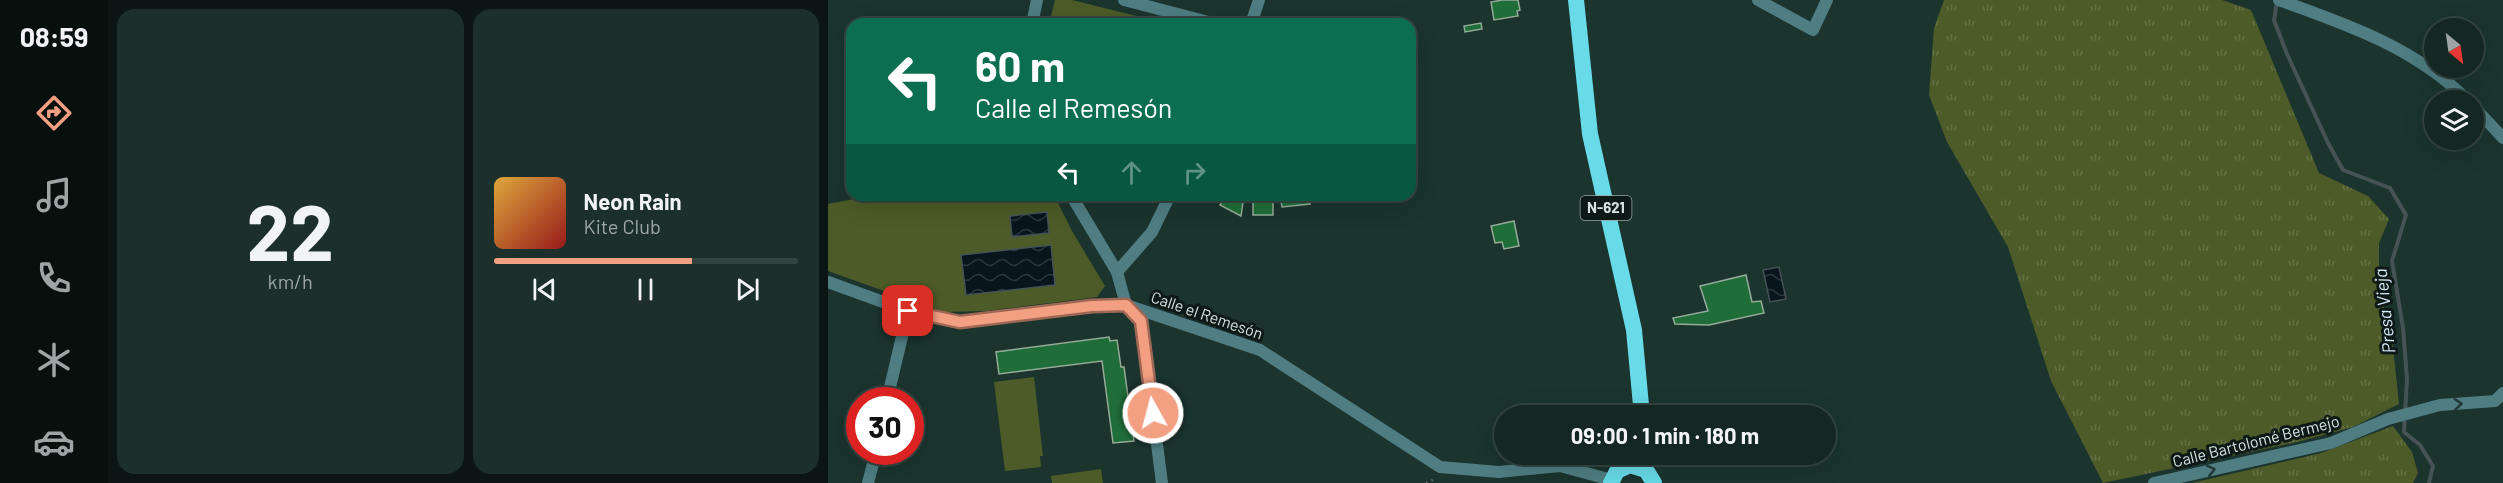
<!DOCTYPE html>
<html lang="es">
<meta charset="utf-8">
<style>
body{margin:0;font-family:Barlow,sans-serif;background:#1d2f2a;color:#f1f3f6;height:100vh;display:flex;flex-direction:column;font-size:22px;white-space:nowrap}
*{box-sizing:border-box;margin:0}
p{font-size:20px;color:#9da5a5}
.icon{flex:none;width:33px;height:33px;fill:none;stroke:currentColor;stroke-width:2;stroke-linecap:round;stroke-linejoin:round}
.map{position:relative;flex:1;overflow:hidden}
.side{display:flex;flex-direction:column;gap:9px;padding:9px;background:#0b1513;width:720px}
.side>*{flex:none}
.hud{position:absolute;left:18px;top:18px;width:570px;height:183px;border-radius:18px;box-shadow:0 6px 24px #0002,0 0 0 2px #334440;background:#0b6e4f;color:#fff;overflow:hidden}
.needle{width:39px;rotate:151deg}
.fabs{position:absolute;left:1596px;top:18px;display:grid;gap:12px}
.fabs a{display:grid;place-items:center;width:60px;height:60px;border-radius:50%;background:#142722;box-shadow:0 6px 24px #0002,0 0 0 2px #334440;font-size:30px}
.speed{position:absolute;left:18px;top:387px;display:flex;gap:12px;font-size:30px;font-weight:700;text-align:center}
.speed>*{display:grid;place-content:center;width:78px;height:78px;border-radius:50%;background:#142722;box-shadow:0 6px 24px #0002,0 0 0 2px #334440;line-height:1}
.speed .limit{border:9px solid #d22;background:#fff;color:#111}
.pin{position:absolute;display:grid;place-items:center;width:51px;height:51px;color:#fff;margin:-26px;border-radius:12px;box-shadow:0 3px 9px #0006}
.me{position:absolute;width:66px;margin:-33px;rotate:353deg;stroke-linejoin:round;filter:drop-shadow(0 0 4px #0008)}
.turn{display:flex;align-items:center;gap:21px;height:126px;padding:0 30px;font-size:27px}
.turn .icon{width:78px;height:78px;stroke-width:2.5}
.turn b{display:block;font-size:42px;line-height:51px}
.lanes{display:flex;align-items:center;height:57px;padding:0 30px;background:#0003;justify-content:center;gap:30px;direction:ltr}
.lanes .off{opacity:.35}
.side .card{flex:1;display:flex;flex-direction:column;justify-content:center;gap:9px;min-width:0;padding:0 21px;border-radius:18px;background:#1d2f2a}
.side .dial{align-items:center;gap:0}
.dial b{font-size:78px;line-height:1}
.song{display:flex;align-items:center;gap:18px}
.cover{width:72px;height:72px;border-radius:9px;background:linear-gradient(135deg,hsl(40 70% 55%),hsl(0 70% 35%))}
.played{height:6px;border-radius:3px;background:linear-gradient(90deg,#f3a082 65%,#334440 65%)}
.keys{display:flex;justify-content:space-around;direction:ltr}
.side .tiles{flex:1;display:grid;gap:9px;grid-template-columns:repeat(2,1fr)}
.trip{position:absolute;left:666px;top:405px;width:342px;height:60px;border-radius:30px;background:#142722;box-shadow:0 6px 24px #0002,0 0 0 2px #334440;font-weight:700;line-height:60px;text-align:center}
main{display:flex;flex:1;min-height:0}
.dock{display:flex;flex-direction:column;width:108px;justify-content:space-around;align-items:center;background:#08100e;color:#9da5a5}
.dock .icon{width:42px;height:42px}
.dock .on{color:#f3a082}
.dock b{font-size:27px;color:#f1f3f6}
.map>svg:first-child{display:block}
.grass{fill:url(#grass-tufts)}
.park{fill:#4c5b27}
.water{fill:url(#water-waves);stroke:#455356;stroke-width:1.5}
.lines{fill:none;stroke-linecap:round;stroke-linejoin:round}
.stream{stroke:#455356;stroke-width:4}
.building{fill:#1f6e39;stroke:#96aa99;stroke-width:1.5}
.path{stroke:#607670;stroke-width:2;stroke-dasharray:1.5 4.5;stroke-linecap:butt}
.minor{stroke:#4f7d82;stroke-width:12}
.tertiary{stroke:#4f7d82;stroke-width:12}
.trunk{stroke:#68dae8;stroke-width:16}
.oneway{stroke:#223737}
.route-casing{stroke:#9e6854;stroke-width:15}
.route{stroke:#f3a082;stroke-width:10}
.labels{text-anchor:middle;stroke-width:6;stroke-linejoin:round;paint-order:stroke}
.shield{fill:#0e1917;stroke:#99a6a3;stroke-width:1.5}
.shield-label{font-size:15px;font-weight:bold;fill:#d4e3df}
.street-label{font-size:16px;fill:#d4e3df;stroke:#0e1917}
.water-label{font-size:18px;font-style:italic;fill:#d3e8f5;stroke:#0e1917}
</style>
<main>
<nav class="dock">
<b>08:59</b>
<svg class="icon on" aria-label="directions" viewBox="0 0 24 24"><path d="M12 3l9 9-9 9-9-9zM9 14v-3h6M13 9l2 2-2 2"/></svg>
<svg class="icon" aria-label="music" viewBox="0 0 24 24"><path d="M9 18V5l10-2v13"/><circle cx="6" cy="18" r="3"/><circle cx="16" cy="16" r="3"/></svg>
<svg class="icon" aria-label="phone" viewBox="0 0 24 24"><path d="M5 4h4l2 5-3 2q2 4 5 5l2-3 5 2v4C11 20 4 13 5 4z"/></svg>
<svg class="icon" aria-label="climate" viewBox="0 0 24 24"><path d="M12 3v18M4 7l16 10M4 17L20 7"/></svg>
<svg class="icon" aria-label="car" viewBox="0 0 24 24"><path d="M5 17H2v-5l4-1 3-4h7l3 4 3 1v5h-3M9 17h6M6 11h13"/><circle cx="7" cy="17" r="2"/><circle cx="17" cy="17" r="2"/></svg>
</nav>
<section class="side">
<div class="tiles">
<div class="card dial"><b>22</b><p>km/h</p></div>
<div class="card">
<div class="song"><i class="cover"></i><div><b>Neon Rain</b><p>Kite Club</p></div></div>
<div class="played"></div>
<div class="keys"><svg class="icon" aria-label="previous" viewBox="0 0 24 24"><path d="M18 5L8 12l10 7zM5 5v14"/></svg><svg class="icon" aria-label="pause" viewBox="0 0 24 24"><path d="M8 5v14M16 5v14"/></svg><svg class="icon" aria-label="next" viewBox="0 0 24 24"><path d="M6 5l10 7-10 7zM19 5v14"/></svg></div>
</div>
</div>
</section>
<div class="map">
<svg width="1675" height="483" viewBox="0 0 1675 483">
<defs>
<pattern id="grass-tufts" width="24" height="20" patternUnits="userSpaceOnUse" patternTransform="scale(1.5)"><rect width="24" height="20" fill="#4c5b27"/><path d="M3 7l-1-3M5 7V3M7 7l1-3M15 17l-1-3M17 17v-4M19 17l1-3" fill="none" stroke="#657246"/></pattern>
<pattern id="water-waves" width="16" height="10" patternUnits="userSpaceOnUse" patternTransform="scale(1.5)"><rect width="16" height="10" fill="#08151c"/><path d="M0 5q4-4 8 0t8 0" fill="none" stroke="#2b373d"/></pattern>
</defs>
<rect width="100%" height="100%" fill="#1b342e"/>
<g class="grass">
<polygon points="1116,0 1394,0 1423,10 1491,173 1540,196 1561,219 1551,243 1551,283 1565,347 1571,404 1525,427 1469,442 1275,483 1223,381 1180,247 1119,142 1101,95 1106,28"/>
<polygon points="1565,426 1584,452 1590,473 1585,483 1364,483 1493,453"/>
</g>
<g class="park">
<polygon points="227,0 244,0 337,23 221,24"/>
<polygon points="47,195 226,195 244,231 277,286 269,297 159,311 115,312 0,271 0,204"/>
<polygon points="206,377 215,456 212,456 213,467 177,471 166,382"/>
<polygon points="273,469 275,483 224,483 223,476"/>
</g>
<g class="water">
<polygon points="219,212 221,233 184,237 182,216"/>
<polygon points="223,245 227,285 138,295 133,255"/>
<polygon points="951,267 958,299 942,302 935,270"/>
</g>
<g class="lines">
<polyline class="stream" points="1449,2 1446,20 1459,54 1500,143 1515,170 1562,188 1578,215 1564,261 1575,328 1579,379 1576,432 1592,445 1605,466 1601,483"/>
</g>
<g class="building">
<polygon points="674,0 690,0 692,10 689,11 690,16 666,20 663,2"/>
<polygon points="653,23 654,29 637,32 636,26"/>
<polygon points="399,195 416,195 413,216 392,205"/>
<polygon points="452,195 481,195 482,204 454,207"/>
<rect x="425" y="202" width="20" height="13"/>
<polygon points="686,221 691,246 676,249 674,242 667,243 663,226"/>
<polygon points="918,275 924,302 933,301 936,313 881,325 847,324 845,318 880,311 872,286"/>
<polygon points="281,337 282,341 289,340 293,367 296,367 306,441 285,443 274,361 171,374 168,352"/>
</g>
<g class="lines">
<g class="path">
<polyline points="827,454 831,463"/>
<polyline points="598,483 609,478"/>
</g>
<g class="minor">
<polyline points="296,0 388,24"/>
<polyline points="930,0 985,30 999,0"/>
<polyline points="204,24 209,0"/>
<polyline points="423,24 431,0"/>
<polyline points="243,195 289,272 298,305 313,320 334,483"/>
<polyline points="289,272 324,232 342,195"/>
<polyline points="0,282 80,311 132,322 264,307 298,305 432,350 612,467 671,472 732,466 784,480"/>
<polyline points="59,400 80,311"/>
<polyline points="40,483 48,452"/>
<polyline points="1326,483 1503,443 1560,419 1612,405 1667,401 1675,393"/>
</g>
<g class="tertiary">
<path d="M1451,0C1518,24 1588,48 1639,100"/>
<polyline points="1646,107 1675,138"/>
</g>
<g class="trunk">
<polyline points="748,0 762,134 806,330 814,416"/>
<polyline points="783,483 789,471 802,465 818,470 826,483"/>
</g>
</g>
<defs><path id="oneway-chevron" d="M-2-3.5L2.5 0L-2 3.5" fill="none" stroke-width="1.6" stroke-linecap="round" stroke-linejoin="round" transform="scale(1.5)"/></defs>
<g class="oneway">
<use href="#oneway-chevron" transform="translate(1630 404) rotate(-4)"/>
<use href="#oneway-chevron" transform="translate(1383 470) rotate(-13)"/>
</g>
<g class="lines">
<defs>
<polyline id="route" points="80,311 132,322 264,306 298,305 313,321 325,413"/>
</defs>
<use href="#route" class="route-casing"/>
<use href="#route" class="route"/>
</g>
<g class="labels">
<rect class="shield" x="752.5" y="196" width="51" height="24" rx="4.5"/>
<g class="shield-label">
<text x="778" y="213">N-621</text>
</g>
<g class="street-label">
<text transform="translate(379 315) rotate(19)" y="6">Calle el Remesón</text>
<text transform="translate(1428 441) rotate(-14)" y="6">Calle Bartolomé Bermejo</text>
</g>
<g class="water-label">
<text transform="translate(1557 311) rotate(-96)" y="6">Presa Vieja</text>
</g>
</g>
</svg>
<div class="fabs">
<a><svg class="needle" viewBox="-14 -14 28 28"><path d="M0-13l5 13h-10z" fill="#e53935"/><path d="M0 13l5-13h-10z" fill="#9da5a5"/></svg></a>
<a><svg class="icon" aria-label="layers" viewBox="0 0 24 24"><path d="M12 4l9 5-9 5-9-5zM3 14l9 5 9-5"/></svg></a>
</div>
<div class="speed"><div class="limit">30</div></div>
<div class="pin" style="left:80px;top:311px;background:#d93025"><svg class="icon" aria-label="arrive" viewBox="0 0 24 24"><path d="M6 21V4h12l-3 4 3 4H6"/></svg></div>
<svg class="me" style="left:325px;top:413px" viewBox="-20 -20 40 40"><circle r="17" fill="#f3a082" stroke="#fff" stroke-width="3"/><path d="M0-11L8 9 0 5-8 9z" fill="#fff"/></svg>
<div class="trip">09:00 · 1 min · 180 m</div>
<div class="hud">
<div class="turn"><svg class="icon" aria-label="left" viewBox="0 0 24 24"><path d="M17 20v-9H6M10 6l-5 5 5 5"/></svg><div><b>60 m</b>Calle el Remesón</div></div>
<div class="lanes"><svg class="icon" aria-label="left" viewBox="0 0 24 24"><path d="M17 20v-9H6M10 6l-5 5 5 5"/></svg><svg class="icon off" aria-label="ahead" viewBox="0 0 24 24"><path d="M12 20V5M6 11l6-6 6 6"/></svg><svg class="icon off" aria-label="right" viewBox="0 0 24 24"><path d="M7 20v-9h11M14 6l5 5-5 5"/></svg></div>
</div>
</div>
</main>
